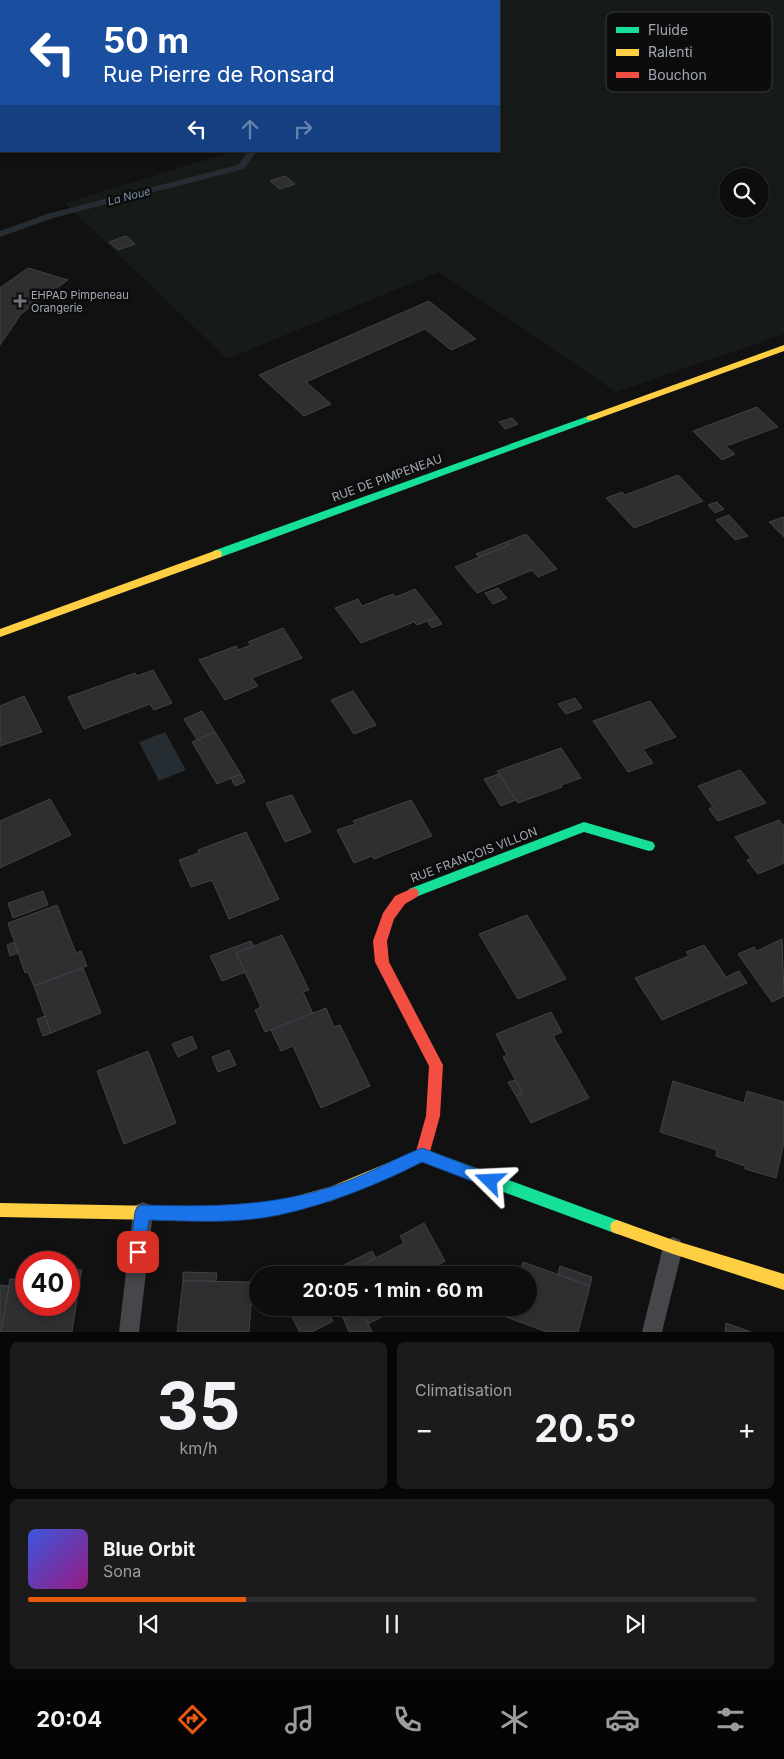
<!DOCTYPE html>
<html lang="fr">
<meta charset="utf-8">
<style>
body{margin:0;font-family:Inter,sans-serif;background:#1b1b1c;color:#f1f3f6;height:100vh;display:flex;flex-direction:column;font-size:19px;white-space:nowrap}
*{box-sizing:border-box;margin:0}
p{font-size:16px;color:#9a9c9e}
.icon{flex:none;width:28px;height:28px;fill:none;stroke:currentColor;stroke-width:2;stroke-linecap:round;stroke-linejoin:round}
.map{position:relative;height:1332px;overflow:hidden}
.drawer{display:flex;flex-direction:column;gap:10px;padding:10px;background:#070708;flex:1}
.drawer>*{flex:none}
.top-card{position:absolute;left:0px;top:0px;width:500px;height:152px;box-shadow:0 2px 8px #0003,0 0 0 1px #2d2d2e;background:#1a4fa0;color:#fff;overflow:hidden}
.tools{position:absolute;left:719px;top:168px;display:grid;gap:10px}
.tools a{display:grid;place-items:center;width:50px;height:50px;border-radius:50%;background:#0d0d0e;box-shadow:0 2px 8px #0003,0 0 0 1px #2d2d2e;font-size:25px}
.speed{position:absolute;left:15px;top:1251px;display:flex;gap:10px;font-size:25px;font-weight:700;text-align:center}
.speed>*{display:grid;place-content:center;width:65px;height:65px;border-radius:50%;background:#0d0d0e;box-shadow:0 2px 8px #0003,0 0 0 1px #2d2d2e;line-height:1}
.speed .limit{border:8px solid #d22;background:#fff;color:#111}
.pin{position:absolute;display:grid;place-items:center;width:42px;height:42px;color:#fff;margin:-21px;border-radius:10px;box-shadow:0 2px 8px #0006}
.me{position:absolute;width:55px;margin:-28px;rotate:291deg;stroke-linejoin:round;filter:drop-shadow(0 0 4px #0008)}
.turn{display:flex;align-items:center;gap:18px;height:105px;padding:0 20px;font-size:22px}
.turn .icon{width:65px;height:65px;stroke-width:2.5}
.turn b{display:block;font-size:35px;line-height:42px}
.lanes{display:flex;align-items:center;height:48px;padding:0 20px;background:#0003;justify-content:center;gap:25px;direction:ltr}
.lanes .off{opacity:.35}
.big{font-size:38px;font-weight:700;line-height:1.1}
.drawer .widget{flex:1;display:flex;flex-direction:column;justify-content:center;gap:8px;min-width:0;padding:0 18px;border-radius:8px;background:#1b1b1c}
.drawer .dial{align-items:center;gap:0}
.dial b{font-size:65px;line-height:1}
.song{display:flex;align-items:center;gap:15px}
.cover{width:60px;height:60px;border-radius:8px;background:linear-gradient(135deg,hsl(230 70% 55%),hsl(310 70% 35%))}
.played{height:5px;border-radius:2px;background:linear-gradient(90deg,#ea580c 30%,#2d2d2e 30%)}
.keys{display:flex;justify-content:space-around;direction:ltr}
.heat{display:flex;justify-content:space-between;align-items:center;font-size:28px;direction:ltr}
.drawer .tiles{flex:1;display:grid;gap:10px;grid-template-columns:1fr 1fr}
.widget:last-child{grid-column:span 2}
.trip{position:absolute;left:249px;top:1266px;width:288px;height:50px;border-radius:25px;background:#0d0d0e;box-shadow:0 2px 8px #0003,0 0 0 1px #2d2d2e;font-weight:700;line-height:50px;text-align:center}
.tab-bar{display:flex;height:80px;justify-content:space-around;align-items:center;background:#050506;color:#9a9c9e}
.tab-bar .icon{width:35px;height:35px}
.tab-bar .selected{color:#ea580c}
.tab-bar b{font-size:22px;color:#f1f3f6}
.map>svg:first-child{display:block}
.green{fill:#161b17;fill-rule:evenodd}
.water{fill:#262d32}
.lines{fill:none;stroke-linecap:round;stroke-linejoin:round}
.stream{fill:#262d32;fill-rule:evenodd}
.building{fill:#2f2f32;stroke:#414246}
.lane{fill:#46474a;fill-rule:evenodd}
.fast{fill:#16e098;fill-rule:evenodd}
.slow{fill:#ffcf43;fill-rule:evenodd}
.jam{fill:#f24e42;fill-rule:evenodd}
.route{fill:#1a73e8;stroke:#114b97}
.poi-dot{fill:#70737b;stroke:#0c0c0d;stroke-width:2}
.labels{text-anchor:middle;stroke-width:5;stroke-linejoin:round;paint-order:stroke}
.far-water-label{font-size:11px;font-style:italic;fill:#7a97ad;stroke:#0c0c0d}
.far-poi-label{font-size:11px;fill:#a3a8b3;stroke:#0c0c0d;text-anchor:start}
.street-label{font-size:12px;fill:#a3a8b3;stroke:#0c0c0d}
.key{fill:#0c0c0d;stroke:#393b3f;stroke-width:1}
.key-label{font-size:14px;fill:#a3a8b3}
</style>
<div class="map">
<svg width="784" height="1332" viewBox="0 0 784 1332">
<rect width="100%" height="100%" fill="#111112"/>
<path class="green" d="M310,0H784V334L616,392L439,272L227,359L65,203L234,151H499V1H306ZM728,176H760V209H728Z"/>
<polygon class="water" points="165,732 186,770 159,781 139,742"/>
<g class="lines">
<g class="stream">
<polygon points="319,0 326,0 327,1 319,1"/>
<polygon points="249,151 257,151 244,169 53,218 0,237 0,231 47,214 238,165"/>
</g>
</g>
<g class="building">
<polygon points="285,176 295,184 280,189 270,181"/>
<polygon points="126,236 135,244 118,250 109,242"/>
<polygon points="28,268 68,280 21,314 0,345 0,288"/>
<polygon points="429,301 476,339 451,350 425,329 306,382 331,404 304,416 259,375"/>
<polygon points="757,407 778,427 726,446 735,454 722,460 693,431"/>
<polygon points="512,418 518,424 505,429 499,422"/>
<polygon points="678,475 703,501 634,528 606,498 622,492 625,495"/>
<polygon points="717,502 724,509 715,513 708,505"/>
<polygon points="729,515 748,536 735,540 716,520"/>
<polygon points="784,517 784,537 769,522"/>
<polygon points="526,534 557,569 538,577 532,570 477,593 455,567 509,545 506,542"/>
<polygon points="506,542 509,545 479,557 476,554"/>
<polygon points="498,588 507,598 493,604 485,593"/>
<polygon points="415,589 437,617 417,625 414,622 361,643 335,608 358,599 362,606 393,594 396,597"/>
<polygon points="437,617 442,624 432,628 427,621"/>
<polygon points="283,628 302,658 252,678 258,686 225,700 199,660 236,646 238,650 251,645 248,642"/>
<polygon points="153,670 172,703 154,710 150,704 84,729 68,697 135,673 137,676"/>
<polygon points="353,691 376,725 354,734 331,700"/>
<polygon points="24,696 42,732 0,746 0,706"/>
<polygon points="575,698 582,708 566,714 558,704"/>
<polygon points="650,701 676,737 643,749 653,763 628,772 593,721"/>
<polygon points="202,711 215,732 197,740 184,719"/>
<polygon points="215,732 241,774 217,784 192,742"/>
<polygon points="561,748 581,778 561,785 562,787 518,803 497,771"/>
<polygon points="740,770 766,803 718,821 709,809 713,807 698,786"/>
<polygon points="241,774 245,782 235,786 231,778"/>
<polygon points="499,774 516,800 501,806 484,779"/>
<polygon points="292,795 311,832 285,842 266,803"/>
<polygon points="50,799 71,835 0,868 0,821"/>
<polygon points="411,800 432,836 374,859 372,856 354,863 337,830 355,824 353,821"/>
<polygon points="779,820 784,826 784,863 758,874 747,860 751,859 735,837"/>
<polygon points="246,832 279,899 229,919 212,880 191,887 179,860 199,853 198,850"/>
<polygon points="43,891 48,905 13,918 8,903"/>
<polygon points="57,905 76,953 81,951 87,966 34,986 28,972 25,973 8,923"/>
<polygon points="527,915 566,979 518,999 479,934"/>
<polygon points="282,935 309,990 303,992 313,1014 265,1032 255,1010 261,1007 236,953"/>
<polygon points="782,939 784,996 772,1002 738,954 754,947 757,951"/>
<polygon points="251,941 254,946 236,953 245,972 222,981 210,956"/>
<polygon points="14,942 18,953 10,956 7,945"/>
<polygon points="704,945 726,977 739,971 747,983 662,1020 635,978 689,956 686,952"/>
<polygon points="83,968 101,1013 51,1033 34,986"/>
<polygon points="326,1008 334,1027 340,1025 370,1086 321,1108 293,1046 281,1051 271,1030"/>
<polygon points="551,1012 562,1032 553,1036 589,1098 531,1123 516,1096 523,1094 503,1057 507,1055 496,1034"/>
<polygon points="45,1016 51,1033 43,1036 37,1019"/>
<polygon points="192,1036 197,1048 178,1057 172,1044"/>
<polygon points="229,1050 236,1065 218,1072 212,1057"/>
<polygon points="148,1051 176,1123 124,1144 97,1071"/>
<polygon points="515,1080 523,1094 516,1096 508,1082"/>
<polygon points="673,1081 744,1103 747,1091 784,1102 784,1142 776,1178 745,1169 745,1166 716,1156 717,1150 660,1132"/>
<polygon points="424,1223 445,1261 422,1275 326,1275 342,1266 346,1274 404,1243 400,1236"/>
<polygon points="372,1251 376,1258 346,1274 342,1266"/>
<polygon points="523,1262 590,1286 578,1332 547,1332 506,1317 509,1308 528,1308 528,1275 519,1275"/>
<polygon points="560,1266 592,1277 590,1286 558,1274"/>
<polygon points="69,1270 82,1270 80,1279 69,1279"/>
<polygon points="183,1272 217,1273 216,1281 183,1281"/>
<polygon points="10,1279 26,1279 26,1305 69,1305 69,1279 80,1279 72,1332 1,1332"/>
<polygon points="183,1281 253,1282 249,1332 177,1332"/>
<polygon points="0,1285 9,1286 1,1332 0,1332"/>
<polygon points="311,1308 326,1308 333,1321 312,1332 300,1332 292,1317"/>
<polygon points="337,1308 399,1308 368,1324 362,1311 344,1320"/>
<polygon points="362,1311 372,1332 349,1332 344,1320"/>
<polygon points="726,1323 751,1332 725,1332"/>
</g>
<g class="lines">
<g class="lane">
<polygon points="143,1202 150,1205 153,1212 139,1332 119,1332 133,1212 136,1205"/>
<polygon points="673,1237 680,1240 683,1247 662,1332 642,1332 663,1247 666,1240"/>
</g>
<g class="fast">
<polygon points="591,415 596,418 594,420 221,557 213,557 212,554 213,551"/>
<polygon points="584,822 649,841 653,842 655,846 653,850 649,851 584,832 413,898 409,897 407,893 409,889"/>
<polygon points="422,1148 617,1220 622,1222 624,1227 622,1232 617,1234 422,1162 409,1168 404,1166 402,1161 404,1156"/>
</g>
<g class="slow">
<polygon points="784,345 784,351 594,420 588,420 586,418 588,416"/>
<polygon points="217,550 221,551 222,554 221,557 0,637 0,629"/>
<polygon points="409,1154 414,1156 416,1161 414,1166 331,1201 278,1215 210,1221 0,1217 0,1203 210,1207 278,1201 330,1187"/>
<polygon points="617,1220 673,1240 784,1274 784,1290 673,1254 612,1232 610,1227 612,1222"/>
</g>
<polygon class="jam" points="413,888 417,889 419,893 417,897 405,904 394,919 387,941 389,962 443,1065 440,1116 429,1155 427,1160 422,1162 417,1160 415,1155 426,1116 429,1066 375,962 373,941 383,913 395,896"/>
</g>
<path class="route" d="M422,1148L495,1176L497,1181L495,1186L490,1188L422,1162C377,1185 329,1204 279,1215C237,1224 192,1221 149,1220L143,1257L138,1260L133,1257L130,1252L135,1212L137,1207L143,1205C206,1207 269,1207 331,1187C363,1177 391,1160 422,1148Z"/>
<path class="poi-dot" d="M17.5 293.5h5v5h5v5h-5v5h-5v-5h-5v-5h5z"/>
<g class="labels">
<g class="far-water-label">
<text transform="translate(129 196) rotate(-14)" y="4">La Noue</text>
</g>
<g class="far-poi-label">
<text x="31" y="299">EHPAD Pimpeneau<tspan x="31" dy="13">Orangerie</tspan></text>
</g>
<g class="street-label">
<text transform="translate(387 478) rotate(-20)" y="4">RUE DE PIMPENEAU</text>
<text transform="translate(474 855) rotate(-21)" y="4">RUE FRANÇOIS VILLON</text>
</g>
</g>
<rect x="606" y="12" width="166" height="80" rx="8" class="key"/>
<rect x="616" y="27" width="23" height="6" fill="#16e098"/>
<rect x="616" y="49" width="23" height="7" fill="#ffcf43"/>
<rect x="616" y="72" width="23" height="6" fill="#f24e42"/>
<g class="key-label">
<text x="648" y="35">Fluide</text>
<text x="648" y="57">Ralenti</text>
<text x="648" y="80">Bouchon</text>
</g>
</svg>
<div class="tools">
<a><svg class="icon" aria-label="search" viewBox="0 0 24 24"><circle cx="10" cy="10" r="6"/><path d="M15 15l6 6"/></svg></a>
</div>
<div class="speed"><div class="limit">40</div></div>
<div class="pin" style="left:138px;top:1252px;background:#d93025"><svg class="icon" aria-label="arrive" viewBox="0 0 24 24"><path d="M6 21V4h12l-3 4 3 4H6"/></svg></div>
<svg class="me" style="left:490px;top:1181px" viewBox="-20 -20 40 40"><path d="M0-17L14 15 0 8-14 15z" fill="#1a73e8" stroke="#fff" stroke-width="4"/></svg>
<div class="trip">20:05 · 1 min · 60 m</div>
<div class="top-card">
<div class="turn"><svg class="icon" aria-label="left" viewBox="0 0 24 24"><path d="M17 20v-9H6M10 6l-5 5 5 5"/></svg><div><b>50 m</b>Rue Pierre de Ronsard</div></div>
<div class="lanes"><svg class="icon" aria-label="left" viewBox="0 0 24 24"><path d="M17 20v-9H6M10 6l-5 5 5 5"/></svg><svg class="icon off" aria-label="ahead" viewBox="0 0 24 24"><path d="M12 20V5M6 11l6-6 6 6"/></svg><svg class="icon off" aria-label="right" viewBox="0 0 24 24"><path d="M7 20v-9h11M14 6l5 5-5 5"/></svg></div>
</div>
</div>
<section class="drawer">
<div class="tiles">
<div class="widget dial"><b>35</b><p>km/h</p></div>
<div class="widget"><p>Climatisation</p>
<div class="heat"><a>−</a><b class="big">20.5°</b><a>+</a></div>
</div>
<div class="widget">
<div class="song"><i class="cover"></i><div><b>Blue Orbit</b><p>Sona</p></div></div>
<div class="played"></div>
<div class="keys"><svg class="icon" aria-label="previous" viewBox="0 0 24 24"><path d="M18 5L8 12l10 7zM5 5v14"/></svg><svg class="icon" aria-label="pause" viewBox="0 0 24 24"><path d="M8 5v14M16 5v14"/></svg><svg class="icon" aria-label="next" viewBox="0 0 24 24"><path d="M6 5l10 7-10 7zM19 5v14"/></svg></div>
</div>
</div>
</section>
<nav class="tab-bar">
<b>20:04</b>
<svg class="icon selected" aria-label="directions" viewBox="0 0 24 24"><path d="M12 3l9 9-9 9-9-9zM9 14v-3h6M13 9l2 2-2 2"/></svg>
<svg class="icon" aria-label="music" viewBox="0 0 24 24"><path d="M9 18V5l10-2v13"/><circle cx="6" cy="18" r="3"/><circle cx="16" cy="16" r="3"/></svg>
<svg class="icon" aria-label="phone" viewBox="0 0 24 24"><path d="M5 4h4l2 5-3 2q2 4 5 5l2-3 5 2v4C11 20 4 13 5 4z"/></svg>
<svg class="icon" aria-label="climate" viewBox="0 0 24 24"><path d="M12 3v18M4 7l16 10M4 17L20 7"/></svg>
<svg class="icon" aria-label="car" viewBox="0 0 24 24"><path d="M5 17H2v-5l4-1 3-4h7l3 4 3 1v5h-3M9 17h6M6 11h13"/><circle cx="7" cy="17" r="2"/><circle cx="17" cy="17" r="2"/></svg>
<svg class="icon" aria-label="filters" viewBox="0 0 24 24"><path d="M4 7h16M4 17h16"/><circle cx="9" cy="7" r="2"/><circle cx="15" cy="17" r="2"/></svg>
</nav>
